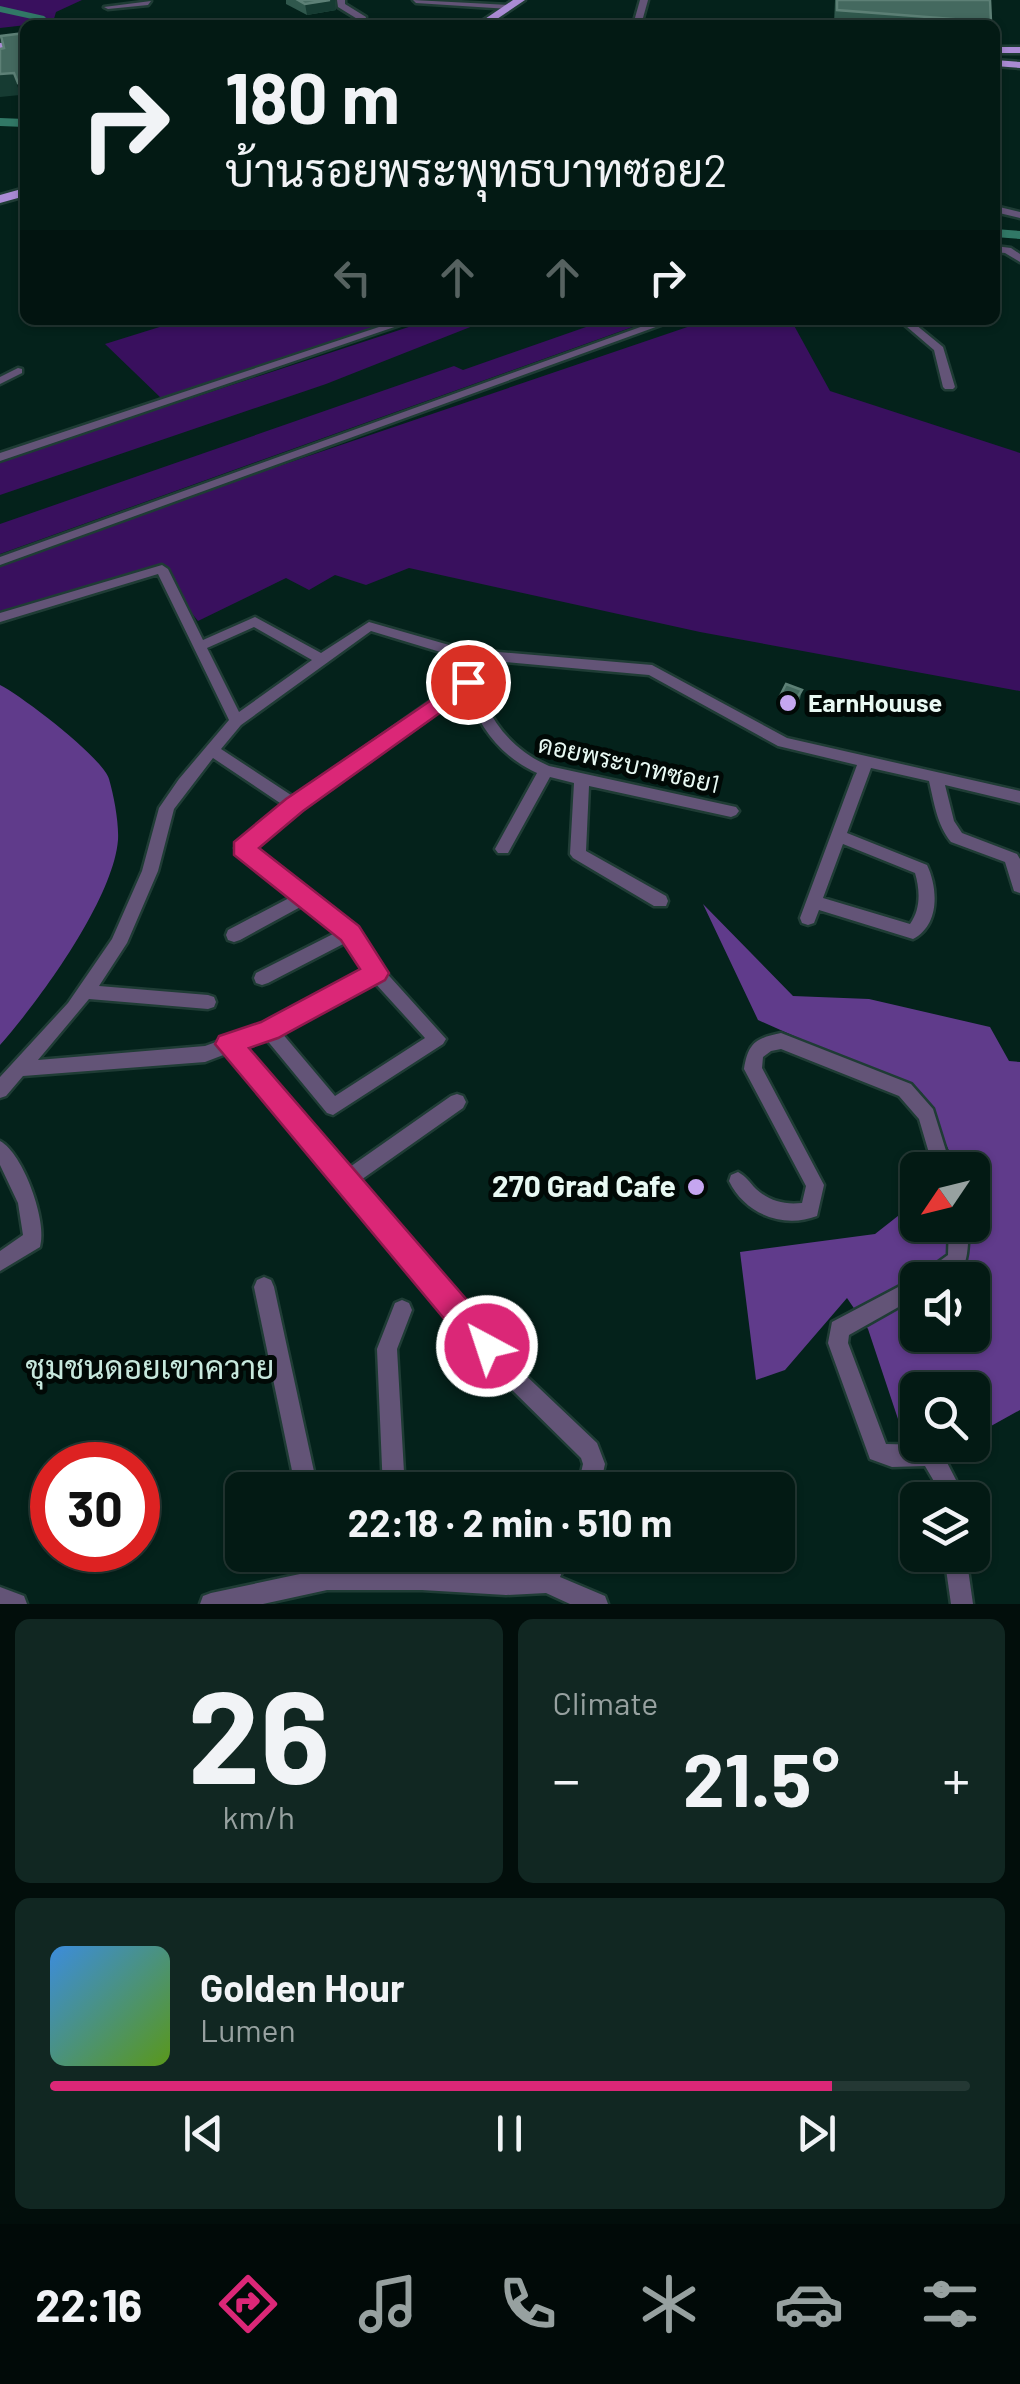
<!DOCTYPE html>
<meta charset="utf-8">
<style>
body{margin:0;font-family:Barlow,Sarabun,sans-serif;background:#112722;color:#f1f3f6;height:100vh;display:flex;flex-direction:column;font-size:38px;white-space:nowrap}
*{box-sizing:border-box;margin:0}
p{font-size:32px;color:#97a1a0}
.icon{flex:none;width:55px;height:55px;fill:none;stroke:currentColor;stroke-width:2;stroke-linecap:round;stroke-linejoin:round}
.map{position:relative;height:1604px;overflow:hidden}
.side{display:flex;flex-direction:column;gap:15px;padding:15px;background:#020e0b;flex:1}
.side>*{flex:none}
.guide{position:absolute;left:20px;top:20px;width:980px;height:305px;border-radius:15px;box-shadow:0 2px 8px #0004,0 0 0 2px #243834;background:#031a14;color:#f1f3f6;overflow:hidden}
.needle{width:65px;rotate:235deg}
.buttons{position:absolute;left:900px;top:1152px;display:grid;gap:20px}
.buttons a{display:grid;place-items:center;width:90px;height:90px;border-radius:15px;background:#031a14;box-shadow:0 2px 8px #0004,0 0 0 2px #243834;font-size:50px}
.speed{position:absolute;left:30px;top:1442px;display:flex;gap:20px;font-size:50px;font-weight:700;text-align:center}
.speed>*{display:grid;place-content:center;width:130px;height:130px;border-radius:50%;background:#031a14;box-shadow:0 2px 8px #0004,0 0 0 2px #243834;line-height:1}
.speed .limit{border:15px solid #d22;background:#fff;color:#111}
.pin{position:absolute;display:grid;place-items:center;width:85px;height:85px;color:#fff;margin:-42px;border:5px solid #fff;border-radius:50%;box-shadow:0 2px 10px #0007}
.me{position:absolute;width:110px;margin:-55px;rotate:320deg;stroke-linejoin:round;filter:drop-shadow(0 0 8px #0008)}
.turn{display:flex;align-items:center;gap:35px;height:210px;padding:0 40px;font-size:45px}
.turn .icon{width:130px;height:130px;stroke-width:2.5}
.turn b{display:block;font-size:70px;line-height:85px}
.lanes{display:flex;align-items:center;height:95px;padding:0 40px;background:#0003;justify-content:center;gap:50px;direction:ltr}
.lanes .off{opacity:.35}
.big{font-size:75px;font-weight:700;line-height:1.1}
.side .widget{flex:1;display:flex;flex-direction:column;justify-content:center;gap:15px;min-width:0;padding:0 35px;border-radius:15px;background:#112722}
.side .dial{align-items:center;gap:0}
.dial b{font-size:130px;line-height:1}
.song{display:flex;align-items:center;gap:30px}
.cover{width:120px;height:120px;border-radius:15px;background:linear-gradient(135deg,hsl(210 70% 55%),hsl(90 70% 35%))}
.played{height:10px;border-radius:5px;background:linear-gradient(90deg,#db2777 85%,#243834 85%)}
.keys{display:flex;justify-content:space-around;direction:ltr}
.heat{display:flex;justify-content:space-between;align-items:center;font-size:55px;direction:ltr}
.side .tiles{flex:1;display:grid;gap:15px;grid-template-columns:1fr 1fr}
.widget:last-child{grid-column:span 2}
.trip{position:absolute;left:225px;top:1472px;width:570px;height:100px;border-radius:15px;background:#031a14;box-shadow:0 2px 8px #0004,0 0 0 2px #243834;font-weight:700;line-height:100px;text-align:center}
.menu{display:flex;height:160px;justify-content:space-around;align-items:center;background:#010a08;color:#97a1a0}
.menu .icon{width:70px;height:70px}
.menu .active{color:#db2777}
.menu b{font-size:45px;color:#f1f3f6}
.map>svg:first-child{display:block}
.green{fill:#39105e}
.forest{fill:#603b8b;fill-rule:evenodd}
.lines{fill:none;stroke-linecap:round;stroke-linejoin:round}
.river{fill:#317866;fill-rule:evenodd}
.minor-casing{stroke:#1f3c35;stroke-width:5}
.major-casing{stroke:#1f3c35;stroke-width:5}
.minor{fill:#635477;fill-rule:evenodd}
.major{fill:#aa8bd4;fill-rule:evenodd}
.wall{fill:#30584d}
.shaded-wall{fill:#163b32}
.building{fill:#44695f;stroke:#5d8076;stroke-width:2.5}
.route{fill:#db2777;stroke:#8e194d;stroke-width:2.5}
.poi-dot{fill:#c5a6f0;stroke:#010906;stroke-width:4}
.labels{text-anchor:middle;stroke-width:10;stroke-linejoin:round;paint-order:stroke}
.poi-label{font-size:25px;font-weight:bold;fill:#e8f9f3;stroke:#010906;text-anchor:start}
.street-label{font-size:25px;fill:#e8f9f3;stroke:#010906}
.near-poi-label{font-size:30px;font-weight:bold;fill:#e8f9f3;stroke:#010906;text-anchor:end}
.near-neighbourhood-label{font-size:32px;fill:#c7e8dd;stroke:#010906}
</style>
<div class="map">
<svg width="1020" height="1604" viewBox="0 0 1020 1604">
<rect width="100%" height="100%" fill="#04221b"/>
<g class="green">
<polygon points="0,0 82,0 56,12 53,22 0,28"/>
<polygon points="182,320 395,320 161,398 105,344"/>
<polygon points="430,320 488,320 326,384 0,495 0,461"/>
<polygon points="606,320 652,320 0,554 0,524 454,366 463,370"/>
<polygon points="708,320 791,320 830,391 1020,453 1020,691 700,632 409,568 366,585 335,575 309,590 286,578 198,621 154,566 0,618 0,561"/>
</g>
<g class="forest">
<path d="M0,685C22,696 103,758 109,779C114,796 119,823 118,840C113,900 39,1001 0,1045Z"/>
<path d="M703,904L793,996L869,999L990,1027L1009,1061L1020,1062V1410L973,1436L972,1390H918V1445H955L932,1457L903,1434L868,1329L847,1298L785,1370L756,1380L740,1252L875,1234L917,1201L918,1225H972V1170H958L922,1093L758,1020ZM918,1280H972V1335H918Z"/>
</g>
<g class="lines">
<g class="river">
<polygon points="0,6 44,16 46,18 39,25 26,25 32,19 0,12"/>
<polygon points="0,118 25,119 25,127 0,126"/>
<polygon points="995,229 1020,231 1020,239 995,237"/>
</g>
<defs>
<g id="minor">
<polygon points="337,0 345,0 345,4 366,17 364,25 356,25 359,20 338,7"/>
<polygon points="413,0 509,5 513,7 509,9 416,3"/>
<polygon points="640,0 648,0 641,25 633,25"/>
<polygon points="151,1 148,5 108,9 104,7"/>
<polygon points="995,206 1020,212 1020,218 995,212"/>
<polygon points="995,246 1011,248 1020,254 1020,262 1005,253 995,252"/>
<polygon points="400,320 415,320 0,461 0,453"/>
<polygon points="660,320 675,320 0,565 0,557"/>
<polygon points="899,320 910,320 943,347 955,387 953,389 945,389 943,387 934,350"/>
<polygon points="18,368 22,369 22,373 0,384 0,377"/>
<path d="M162,565L168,569L203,640L255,617L321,653L369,622L463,649L652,665L787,738L1020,791V803L945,785L954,821L962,833L1017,854L1020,859V893L1014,891L1005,862L951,842C937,825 934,802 929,781L871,768L847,833L927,865C938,888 940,925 913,939L819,910L814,923L808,925L802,923L800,918L857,765L778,746L649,675L471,659C482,708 502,745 549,766L736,807L739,811L736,815L731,817L589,786L586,851L666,896L668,901L666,906H654L573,858L570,854L574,783L550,777L508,853H498L495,849L537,773C500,756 480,728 466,691L299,809L254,848L356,928L382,968L446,1039L443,1044L333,1115L327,1113L266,1039L242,1048L347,1169L451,1096L457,1094L463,1096L466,1102L463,1108L358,1182L519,1369L597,1443L605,1464L599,1490H577L583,1464L581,1458L505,1383L226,1054L205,1062L23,1076L6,1096L0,1098V1077L68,1003L112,939L142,871L159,808L179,779L229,720L158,574L0,622V613ZM254,627L312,660L239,712L207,648ZM371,631L457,657L462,679L294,797L221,749L241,725ZM213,758L283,805L235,848L293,896L228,930L226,935L228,940L234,942L240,940L304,905L337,932L256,973L254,978L256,983L262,985L268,983L347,942L365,971L263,1025L205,1046L38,1060L89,999L208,1009L214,1007L216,1002L214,997L208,995L99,986L127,943L158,871L174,809ZM843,844L915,873C920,890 921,909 910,924L823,898ZM374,982L425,1038L335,1096L281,1032Z"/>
<path d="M781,1033L911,1084L933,1109L952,1170H934L919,1119L899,1096L781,1049L771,1051L763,1057L762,1068L824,1185L817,1216C783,1229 745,1214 729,1181L731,1175L738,1172C747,1177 749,1182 756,1189C769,1201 784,1205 802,1203L806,1186L744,1069C748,1043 756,1038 781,1033Z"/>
<path d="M0,1141C23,1153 48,1222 40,1247L0,1271V1251L23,1235L18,1203L0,1165Z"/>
<path d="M949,1225H969C967,1271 967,1280 918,1280V1296L849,1335L848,1343L886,1444L926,1445L940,1449L956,1480L959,1500H937L935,1483L925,1466L892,1467L870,1459L828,1343L832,1322L919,1276L948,1255Z"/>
<polygon points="264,1277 271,1280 274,1287 318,1490 296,1490 254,1287 257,1280"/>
<polygon points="402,1300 409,1303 412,1310 397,1349 405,1490 383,1490 377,1349 395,1303"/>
<polygon points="311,1555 333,1555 336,1568 387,1568 386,1555 408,1555 409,1568 506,1573 539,1571 547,1555 569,1555 560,1577 605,1596 608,1604 570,1604 546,1593 506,1595 422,1590 327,1590 263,1604 200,1604 203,1596 211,1593 314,1571"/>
<polygon points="944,1555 966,1555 973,1604 951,1604"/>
<polygon points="0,1587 24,1596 27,1604 0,1604"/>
</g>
<g id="major">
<polygon points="513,0 525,0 488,25 476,25"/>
<polygon points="71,22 324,22 329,25 66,25"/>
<polygon points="25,40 25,46 0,49 0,43"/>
<rect x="995" y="47" width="25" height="6"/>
<polygon points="995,60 1020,62 1020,68 995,66"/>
<polygon points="25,188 25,196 0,203 0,195"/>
</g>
</defs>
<use href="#minor" class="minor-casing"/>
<use href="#major" class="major-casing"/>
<use href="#minor" class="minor"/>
<use href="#major" class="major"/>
</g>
<g class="wall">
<polygon points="286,0 335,0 336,10 307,15 286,4"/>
<polygon points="835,0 990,0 991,22 990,25 834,25"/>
<polygon points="802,690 800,699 793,712 777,707 779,698"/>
</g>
<g class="shaded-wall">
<polygon points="330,0 335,0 336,10 307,15 305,4"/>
<polygon points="14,73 20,95 0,97 0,74"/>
<polygon points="25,82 25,105 23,106 18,83"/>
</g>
<g class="building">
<polygon points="298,0 330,0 305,4"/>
<polygon points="837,0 990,0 991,22 837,10"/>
<polygon points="25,33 25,82 18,83 14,73 0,74 0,49 4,48 1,36"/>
<polygon points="786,684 802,690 794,703 779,698"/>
</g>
<polygon class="route" points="468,675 479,682 476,687 303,811 259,848 359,926 389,973 385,980 278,1038 249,1048 498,1336 502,1346 498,1357 487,1362 476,1357 215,1044 219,1036 261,1022 360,969 341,940 234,855 234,842 286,799"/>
<g class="poi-dot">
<circle cx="788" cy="703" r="10"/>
<circle cx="696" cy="1187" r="10"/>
</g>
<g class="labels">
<g class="poi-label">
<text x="808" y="712">EarnHouuse</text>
</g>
<g class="street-label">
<text transform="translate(629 764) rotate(13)" y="9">ดอยพระบาทซอย1</text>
</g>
<g class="near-poi-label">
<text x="676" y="1197">270 Grad Cafe</text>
</g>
<g class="near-neighbourhood-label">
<text x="150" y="1379">ชุมชนดอยเขาควาย</text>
</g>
</g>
</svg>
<div class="buttons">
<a><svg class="needle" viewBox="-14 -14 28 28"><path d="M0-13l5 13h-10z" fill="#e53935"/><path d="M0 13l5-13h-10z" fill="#97a1a0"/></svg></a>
<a><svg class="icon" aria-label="sound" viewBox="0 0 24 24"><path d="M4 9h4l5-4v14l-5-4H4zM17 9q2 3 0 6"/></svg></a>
<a><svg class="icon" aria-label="search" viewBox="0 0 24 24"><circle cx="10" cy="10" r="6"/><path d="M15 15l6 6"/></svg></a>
<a><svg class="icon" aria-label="layers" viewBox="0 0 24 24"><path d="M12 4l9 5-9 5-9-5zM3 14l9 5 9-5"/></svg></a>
</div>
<div class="speed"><div class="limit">30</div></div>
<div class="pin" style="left:468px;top:682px;background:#d93025"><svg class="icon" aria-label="arrive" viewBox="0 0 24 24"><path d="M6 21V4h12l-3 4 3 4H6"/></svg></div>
<svg class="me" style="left:487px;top:1346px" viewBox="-20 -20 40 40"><circle r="17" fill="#db2777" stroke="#fff" stroke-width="3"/><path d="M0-11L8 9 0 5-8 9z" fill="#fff"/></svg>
<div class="trip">22:18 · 2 min · 510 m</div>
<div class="guide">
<div class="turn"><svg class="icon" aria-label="right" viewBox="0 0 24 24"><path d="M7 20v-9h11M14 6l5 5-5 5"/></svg><div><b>180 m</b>บ้านรอยพระพุทธบาทซอย2</div></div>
<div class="lanes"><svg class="icon off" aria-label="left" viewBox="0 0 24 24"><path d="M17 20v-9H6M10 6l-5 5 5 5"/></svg><svg class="icon off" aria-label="ahead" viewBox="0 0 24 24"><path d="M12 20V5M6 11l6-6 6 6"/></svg><svg class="icon off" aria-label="ahead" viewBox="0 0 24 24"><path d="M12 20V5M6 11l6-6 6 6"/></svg><svg class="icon" aria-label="right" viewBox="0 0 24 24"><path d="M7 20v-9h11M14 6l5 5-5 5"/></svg></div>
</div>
</div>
<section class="side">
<div class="tiles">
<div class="widget dial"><b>26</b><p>km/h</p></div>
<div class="widget"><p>Climate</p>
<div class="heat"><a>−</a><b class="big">21.5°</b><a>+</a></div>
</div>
<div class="widget">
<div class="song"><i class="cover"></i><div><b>Golden Hour</b><p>Lumen</p></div></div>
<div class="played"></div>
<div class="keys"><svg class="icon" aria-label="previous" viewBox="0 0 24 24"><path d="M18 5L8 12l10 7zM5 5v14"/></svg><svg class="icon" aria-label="pause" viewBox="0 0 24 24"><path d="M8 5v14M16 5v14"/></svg><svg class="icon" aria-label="next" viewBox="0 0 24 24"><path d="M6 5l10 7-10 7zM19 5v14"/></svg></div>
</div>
</div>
</section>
<nav class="menu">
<b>22:16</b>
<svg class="icon active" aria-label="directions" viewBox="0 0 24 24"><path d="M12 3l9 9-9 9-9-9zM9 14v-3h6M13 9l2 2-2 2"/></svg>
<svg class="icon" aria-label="music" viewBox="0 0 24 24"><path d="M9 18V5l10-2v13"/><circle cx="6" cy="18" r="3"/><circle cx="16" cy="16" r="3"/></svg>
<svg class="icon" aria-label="phone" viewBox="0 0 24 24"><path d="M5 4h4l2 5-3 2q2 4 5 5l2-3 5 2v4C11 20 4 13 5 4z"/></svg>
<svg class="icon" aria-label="climate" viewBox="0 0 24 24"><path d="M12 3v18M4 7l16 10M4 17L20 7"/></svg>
<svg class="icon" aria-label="car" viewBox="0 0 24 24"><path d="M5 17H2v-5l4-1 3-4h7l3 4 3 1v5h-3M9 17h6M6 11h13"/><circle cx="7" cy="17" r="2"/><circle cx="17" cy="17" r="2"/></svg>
<svg class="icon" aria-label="filters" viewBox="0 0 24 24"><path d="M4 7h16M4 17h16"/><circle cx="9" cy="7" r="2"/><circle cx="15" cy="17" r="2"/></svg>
</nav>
